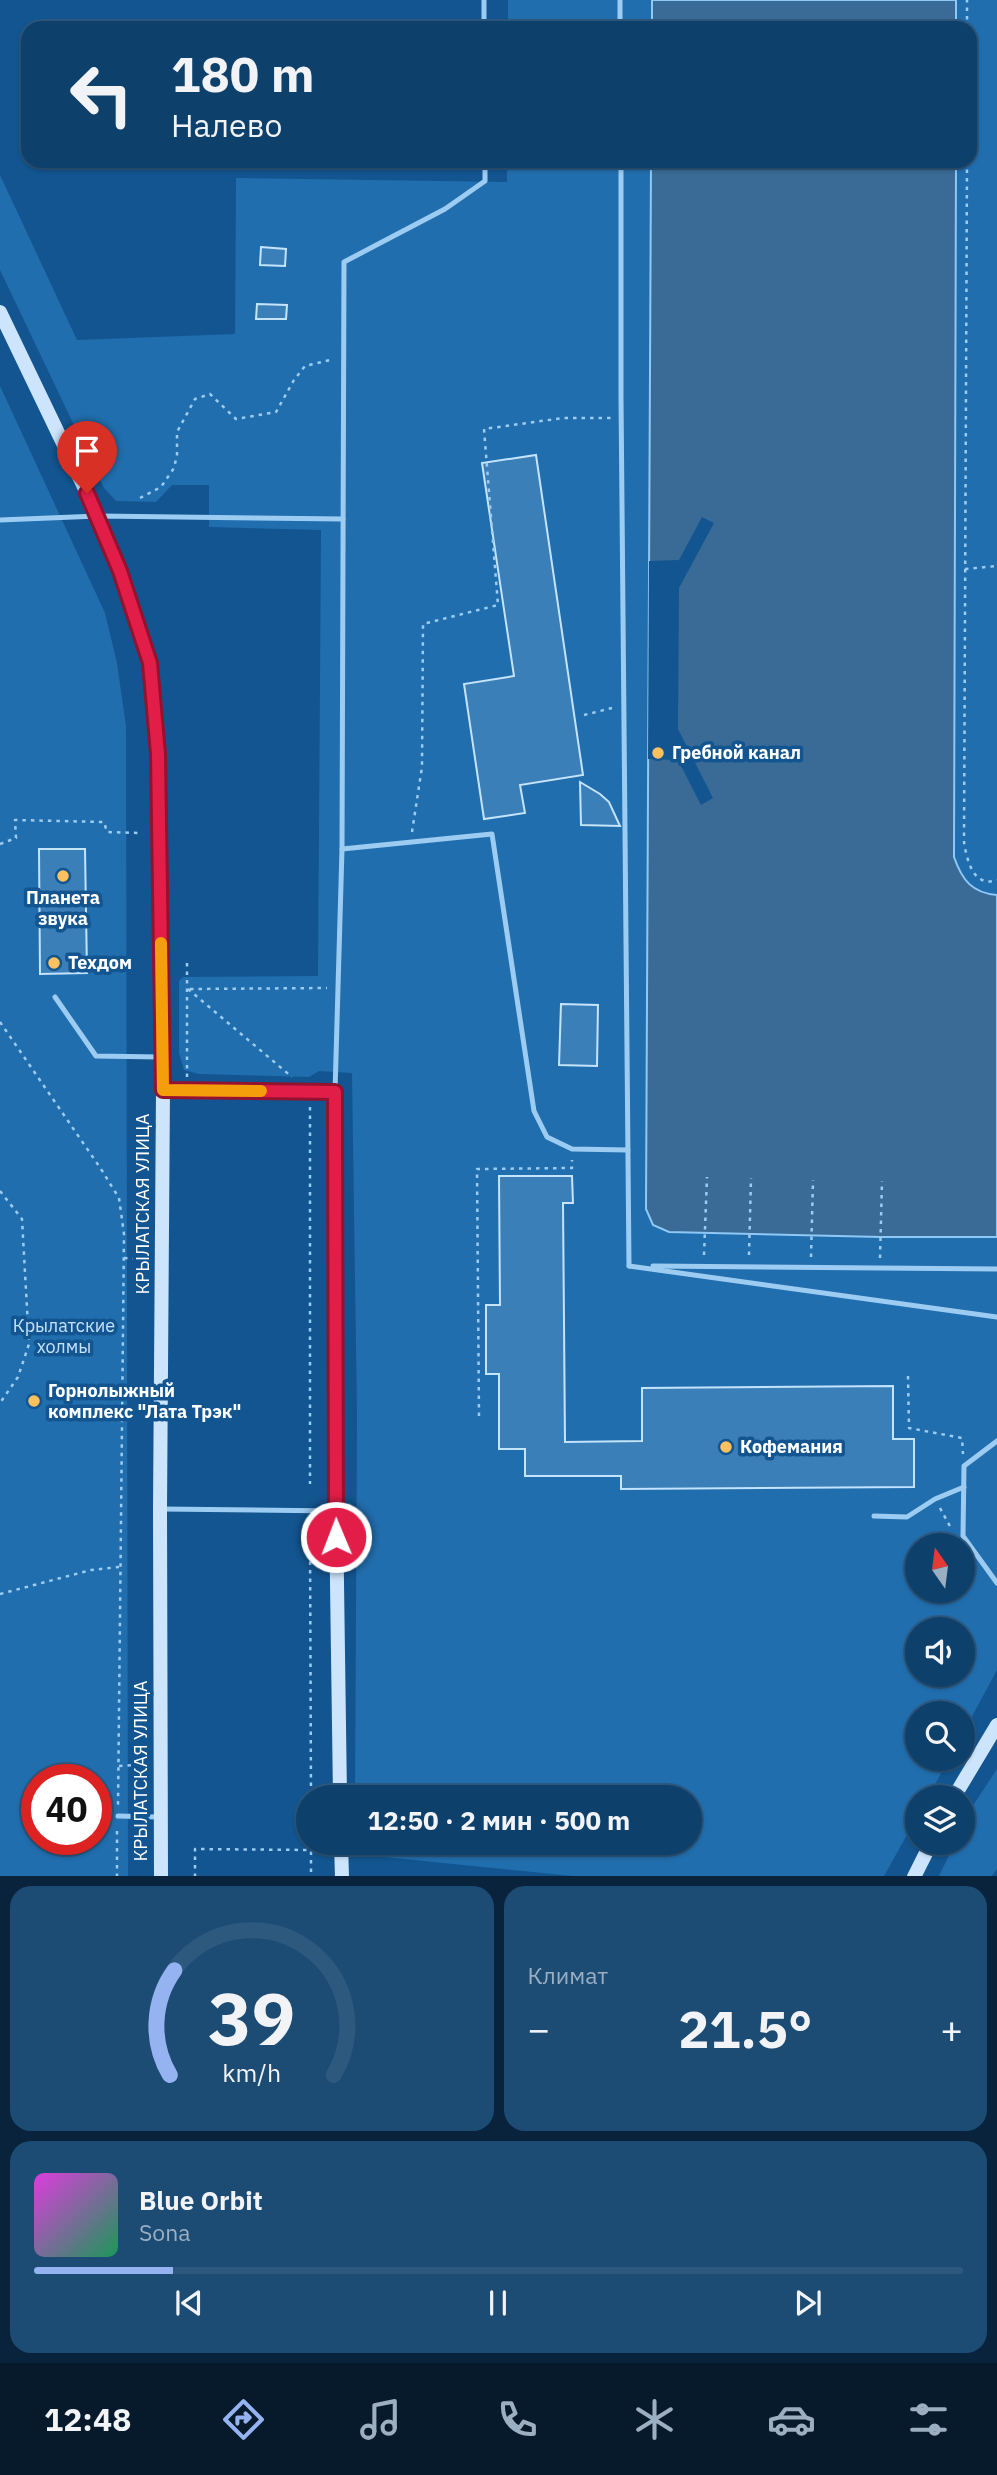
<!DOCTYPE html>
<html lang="ru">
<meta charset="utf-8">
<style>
body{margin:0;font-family:"IBM Plex Sans",sans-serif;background:#1c4b74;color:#f1f3f6;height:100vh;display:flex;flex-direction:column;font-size:26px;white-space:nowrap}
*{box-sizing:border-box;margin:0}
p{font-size:23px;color:#9bafc2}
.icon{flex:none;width:38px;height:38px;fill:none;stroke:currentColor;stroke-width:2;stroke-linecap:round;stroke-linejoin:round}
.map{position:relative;height:1876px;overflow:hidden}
.panel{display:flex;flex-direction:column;gap:10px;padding:10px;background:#08233b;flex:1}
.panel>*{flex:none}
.banner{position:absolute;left:21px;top:21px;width:956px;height:147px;border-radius:21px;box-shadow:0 2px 5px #0004,0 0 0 2px #2e597f;background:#0e406c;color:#f1f3f6;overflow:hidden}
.needle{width:46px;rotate:346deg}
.buttons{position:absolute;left:905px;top:1533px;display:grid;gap:14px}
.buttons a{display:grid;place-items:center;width:70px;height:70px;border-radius:50%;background:#0e406c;box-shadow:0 2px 5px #0004,0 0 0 2px #2e597f;font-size:35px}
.speed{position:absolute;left:21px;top:1764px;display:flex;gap:14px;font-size:35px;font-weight:700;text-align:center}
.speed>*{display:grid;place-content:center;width:91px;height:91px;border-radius:50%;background:#0e406c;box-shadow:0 2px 5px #0004,0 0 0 2px #2e597f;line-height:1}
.speed .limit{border:10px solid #d22;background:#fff;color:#111}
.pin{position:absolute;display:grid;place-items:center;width:60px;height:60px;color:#fff;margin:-72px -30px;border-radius:50% 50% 50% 0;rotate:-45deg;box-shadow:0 0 7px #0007}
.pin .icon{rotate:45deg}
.me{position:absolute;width:77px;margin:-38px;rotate:359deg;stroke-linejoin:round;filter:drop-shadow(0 0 5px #0008)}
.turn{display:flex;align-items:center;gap:24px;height:147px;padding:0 35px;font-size:32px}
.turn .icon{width:91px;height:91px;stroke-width:2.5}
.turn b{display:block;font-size:49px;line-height:60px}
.big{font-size:52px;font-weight:800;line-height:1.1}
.panel .tile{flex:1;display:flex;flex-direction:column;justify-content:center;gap:10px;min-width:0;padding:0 24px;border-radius:21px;background:#1c4b74}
.panel .dial{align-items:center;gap:0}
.dial svg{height:182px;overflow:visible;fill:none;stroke:#2e597f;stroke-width:7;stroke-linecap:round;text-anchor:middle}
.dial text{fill:#f1f3f6;stroke:none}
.song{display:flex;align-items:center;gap:21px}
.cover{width:84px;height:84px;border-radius:10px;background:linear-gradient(135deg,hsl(300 70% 55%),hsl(150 70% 35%))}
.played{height:7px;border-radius:4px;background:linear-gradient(90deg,#95b2f1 15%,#2e597f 15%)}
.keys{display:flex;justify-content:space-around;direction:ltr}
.heat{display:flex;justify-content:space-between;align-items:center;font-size:38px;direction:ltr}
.panel .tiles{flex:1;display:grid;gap:10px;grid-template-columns:1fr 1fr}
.tile:last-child{grid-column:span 2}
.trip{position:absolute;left:296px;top:1785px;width:406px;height:70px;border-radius:35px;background:#0e406c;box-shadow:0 2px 5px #0004,0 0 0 2px #2e597f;font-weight:800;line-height:70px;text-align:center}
.tabs{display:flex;height:112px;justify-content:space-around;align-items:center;background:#061a2b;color:#9bafc2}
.tabs .icon{width:49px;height:49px}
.tabs .selected{color:#95b2f1}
.tabs b{font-size:32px;color:#f1f3f6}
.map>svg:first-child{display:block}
.green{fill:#216eae;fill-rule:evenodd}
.water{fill:#3a6b96;stroke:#8fc8f5;stroke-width:2}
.pier{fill:#125590}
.building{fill:#3b7fb9;stroke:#c4e3fd;stroke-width:2}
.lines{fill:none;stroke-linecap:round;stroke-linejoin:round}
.path{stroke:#9dccf2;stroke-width:2.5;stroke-dasharray:3.5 5;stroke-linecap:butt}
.lane{stroke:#9dccf2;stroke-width:5}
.secondary{stroke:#cce5fc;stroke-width:14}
.route-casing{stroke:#92132f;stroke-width:18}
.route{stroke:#e11d48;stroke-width:12}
.slow{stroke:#f59e0b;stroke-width:12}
.poi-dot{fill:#ffc15e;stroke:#125590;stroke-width:2.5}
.labels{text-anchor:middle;stroke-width:7;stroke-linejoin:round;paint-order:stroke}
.poi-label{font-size:18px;font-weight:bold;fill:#fff;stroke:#125590;text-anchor:start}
.street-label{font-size:18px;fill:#fff;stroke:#125590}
.park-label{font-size:18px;fill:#c4e3fd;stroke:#125590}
</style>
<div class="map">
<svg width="997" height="1877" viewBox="0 0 997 1877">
<rect width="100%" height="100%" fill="#125590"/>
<g class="green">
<path d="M508,0H997V1670L963,1733L962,1713H917V1759H949L928,1797H917V1817L884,1876L583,1877L355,1854V1843H690V1797H355L357,1416L352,1073L319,1071L309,1077L199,1074L184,1070L179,1053V981L183,977L318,976L321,530L209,527V485H172L156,502L116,501L104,488L0,270V175L77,340L235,334L236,178L507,182V161H970V28H508ZM917,1545H962V1591H917ZM917,1629H962V1675H917Z"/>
<path d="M0,386L105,613L117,663L126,726L128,1876H0ZM37,1780H96V1839H37Z"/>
<polygon points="997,1769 997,1869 992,1876 939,1876 955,1843 962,1843 963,1826 970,1810"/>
</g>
<g class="water">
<rect x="652" y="0" width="304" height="28"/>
<path d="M651,161H956L954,857C962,880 972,893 997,895V1237H881L669,1232L653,1225L646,1209Z"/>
</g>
<polygon class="pier" points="702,517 714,523 679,588 678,729 713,798 701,805 678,760 648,759 649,561 679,560"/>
<g class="building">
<polygon points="261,247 286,249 285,266 260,265"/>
<polygon points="257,304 287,305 286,319 256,319"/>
<polygon points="536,455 583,775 520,785 525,813 484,819 464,684 514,676 482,463"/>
<polygon points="580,782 600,794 609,802 620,826 581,825"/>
<polygon points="39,849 85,849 87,973 40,974"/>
<polygon points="561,1004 598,1005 597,1066 559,1065"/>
<polygon points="499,1176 572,1176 573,1203 563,1203 565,1442 642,1441 642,1388 893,1386 893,1439 914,1439 914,1487 621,1489 621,1476 525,1476 525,1449 499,1449 499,1374 486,1374 486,1305 500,1305"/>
</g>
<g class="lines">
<g class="path">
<polyline points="967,28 967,0"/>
<path d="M967,161L964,842C967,860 973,888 997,880"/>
<polyline points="140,498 161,487 174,468 177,455 177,432 195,399 210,394 236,419 276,412 294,380 305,366 334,359"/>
<polyline points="965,569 997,566"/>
<polyline points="584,715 612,708"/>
<polyline points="412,832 422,767 423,624 498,605 484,429 563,418 611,418"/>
<polyline points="0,844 16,838 15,820 104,822 107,832 140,833"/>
<polyline points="188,989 292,1077"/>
<polyline points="190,989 327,988"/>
<polyline points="0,1022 101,1169 119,1198 124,1234 118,1807"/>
<polyline points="187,1077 187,959"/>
<polyline points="310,1107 310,1484"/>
<polyline points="0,1191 22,1219 29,1344 18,1377 0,1403"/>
<polyline points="704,1255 707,1177"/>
<polyline points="749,1255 751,1178"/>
<polyline points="811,1257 813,1180"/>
<polyline points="124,1258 137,1259"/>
<polyline points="880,1258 882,1181"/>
<polyline points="908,1376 909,1428 962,1438 963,1454"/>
<polyline points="479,1416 477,1169 572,1168 572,1160"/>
<polyline points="940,1508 952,1530"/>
<polyline points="310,1536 311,1797"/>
<polyline points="0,1594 91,1570 119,1567"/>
<polyline points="119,1766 137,1765"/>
<polyline points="311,1843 311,1877"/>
<polyline points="373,1876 373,1877"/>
<polyline points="117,1877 117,1827"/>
<polyline points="195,1877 195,1849 311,1850"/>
</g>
<g class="lane">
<polyline points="484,0 484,28"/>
<polyline points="620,0 620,28"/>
<polyline points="621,161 621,397 629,1266"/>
<polyline points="0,520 98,516 343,519"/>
<polyline points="342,849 492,834 534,1111 547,1137 572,1149 628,1150"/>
<polyline points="55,997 96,1056 160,1057"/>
<polyline points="335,1092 342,849 344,262 445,209 485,181 485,161"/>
<polyline points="629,1266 997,1317"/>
<polyline points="653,1266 997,1269"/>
<polyline points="997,1441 964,1466 963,1536 997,1583"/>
<polyline points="161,1509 336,1511"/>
<polyline points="874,1516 907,1517 935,1499 964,1487"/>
<polyline points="118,1816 158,1817"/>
</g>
<g class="secondary">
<polyline points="0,312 98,516 120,571 150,663 156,716 163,1090 160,1509 161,1877"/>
<polyline points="163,1090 335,1092 336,1511 340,1797"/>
<polyline points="954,1797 997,1725"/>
<polyline points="341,1843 342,1877"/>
<polyline points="914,1877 931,1843"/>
</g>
</g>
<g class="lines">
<defs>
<polyline id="route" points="87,493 120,571 150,663 158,754 163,1090 335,1092 336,1537"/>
</defs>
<use href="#route" class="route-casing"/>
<use href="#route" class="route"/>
<polyline class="slow" points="161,943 163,1090 261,1091"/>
</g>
<g class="poi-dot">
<circle cx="658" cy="753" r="7"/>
<circle cx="63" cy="876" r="7"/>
<circle cx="54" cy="963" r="7"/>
<circle cx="34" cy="1401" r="7"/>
<circle cx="726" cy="1447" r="7"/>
</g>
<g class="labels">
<g class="poi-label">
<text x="672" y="759">Гребной канал</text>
<text x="63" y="904" text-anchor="middle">Планета<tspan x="63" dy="21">звука</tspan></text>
<text x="68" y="969">Техдом</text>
<text x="48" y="1397">Горнолыжный<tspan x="48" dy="21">комплекс "Лата Трэк"</tspan></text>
<text x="740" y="1453">Кофемания</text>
</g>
<g class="street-label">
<text transform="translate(143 1204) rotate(-90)" y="6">КРЫЛАТСКАЯ УЛИЦА</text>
<text transform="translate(141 1771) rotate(-90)" y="6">КРЫЛАТСКАЯ УЛИЦА</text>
</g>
<g class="park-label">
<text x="64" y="1332">Крылатские<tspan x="64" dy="21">холмы</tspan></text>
</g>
</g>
</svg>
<div class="buttons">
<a><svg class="needle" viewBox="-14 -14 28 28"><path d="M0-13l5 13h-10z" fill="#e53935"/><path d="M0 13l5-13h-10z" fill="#9bafc2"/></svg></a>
<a><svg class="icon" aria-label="sound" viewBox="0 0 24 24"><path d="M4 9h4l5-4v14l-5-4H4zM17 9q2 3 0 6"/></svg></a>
<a><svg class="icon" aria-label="search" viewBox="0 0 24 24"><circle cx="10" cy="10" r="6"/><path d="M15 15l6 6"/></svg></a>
<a><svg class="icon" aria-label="layers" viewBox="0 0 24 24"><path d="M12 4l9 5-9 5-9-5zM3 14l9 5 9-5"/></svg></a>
</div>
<div class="speed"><div class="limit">40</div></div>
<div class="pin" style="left:87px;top:493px;background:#d93025"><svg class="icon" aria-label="arrive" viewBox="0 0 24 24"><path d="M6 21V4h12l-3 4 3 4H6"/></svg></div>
<svg class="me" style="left:336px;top:1537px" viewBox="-20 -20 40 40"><circle r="17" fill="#e11d48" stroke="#fff" stroke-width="3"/><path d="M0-11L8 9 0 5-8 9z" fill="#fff"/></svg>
<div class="trip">12:50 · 2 мин · 500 m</div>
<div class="banner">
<div class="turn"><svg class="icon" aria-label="left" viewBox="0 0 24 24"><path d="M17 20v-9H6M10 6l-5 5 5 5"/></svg><div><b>180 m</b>Налево</div></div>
</div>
</div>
<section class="panel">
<div class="tiles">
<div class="tile dial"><svg viewBox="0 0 100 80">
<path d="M14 69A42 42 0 1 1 86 69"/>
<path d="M14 69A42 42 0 0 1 16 23" stroke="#95b2f1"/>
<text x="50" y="56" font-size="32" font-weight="700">39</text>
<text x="50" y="72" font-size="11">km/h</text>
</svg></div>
<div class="tile"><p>Климат</p>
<div class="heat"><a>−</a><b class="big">21.5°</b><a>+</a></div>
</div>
<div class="tile">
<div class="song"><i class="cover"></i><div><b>Blue Orbit</b><p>Sona</p></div></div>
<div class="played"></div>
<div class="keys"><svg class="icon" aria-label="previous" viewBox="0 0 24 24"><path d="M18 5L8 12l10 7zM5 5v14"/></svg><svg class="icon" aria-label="pause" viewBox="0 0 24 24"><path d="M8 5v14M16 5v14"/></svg><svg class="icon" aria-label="next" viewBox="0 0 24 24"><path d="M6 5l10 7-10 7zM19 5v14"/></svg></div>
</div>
</div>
</section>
<nav class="tabs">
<b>12:48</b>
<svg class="icon selected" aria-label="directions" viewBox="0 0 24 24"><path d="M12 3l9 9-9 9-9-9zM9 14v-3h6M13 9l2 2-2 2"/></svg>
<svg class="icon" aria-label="music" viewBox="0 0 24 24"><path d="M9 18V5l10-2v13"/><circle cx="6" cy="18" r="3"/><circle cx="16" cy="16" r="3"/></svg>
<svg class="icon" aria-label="phone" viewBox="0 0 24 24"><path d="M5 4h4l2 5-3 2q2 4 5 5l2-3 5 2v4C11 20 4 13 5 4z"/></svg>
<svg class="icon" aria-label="climate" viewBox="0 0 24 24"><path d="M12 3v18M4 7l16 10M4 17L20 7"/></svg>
<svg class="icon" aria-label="car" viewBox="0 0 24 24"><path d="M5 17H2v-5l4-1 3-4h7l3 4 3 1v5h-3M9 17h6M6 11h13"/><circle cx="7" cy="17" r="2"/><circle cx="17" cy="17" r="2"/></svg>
<svg class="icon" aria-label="filters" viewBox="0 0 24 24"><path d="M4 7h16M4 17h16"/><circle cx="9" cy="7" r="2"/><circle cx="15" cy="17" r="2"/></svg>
</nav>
